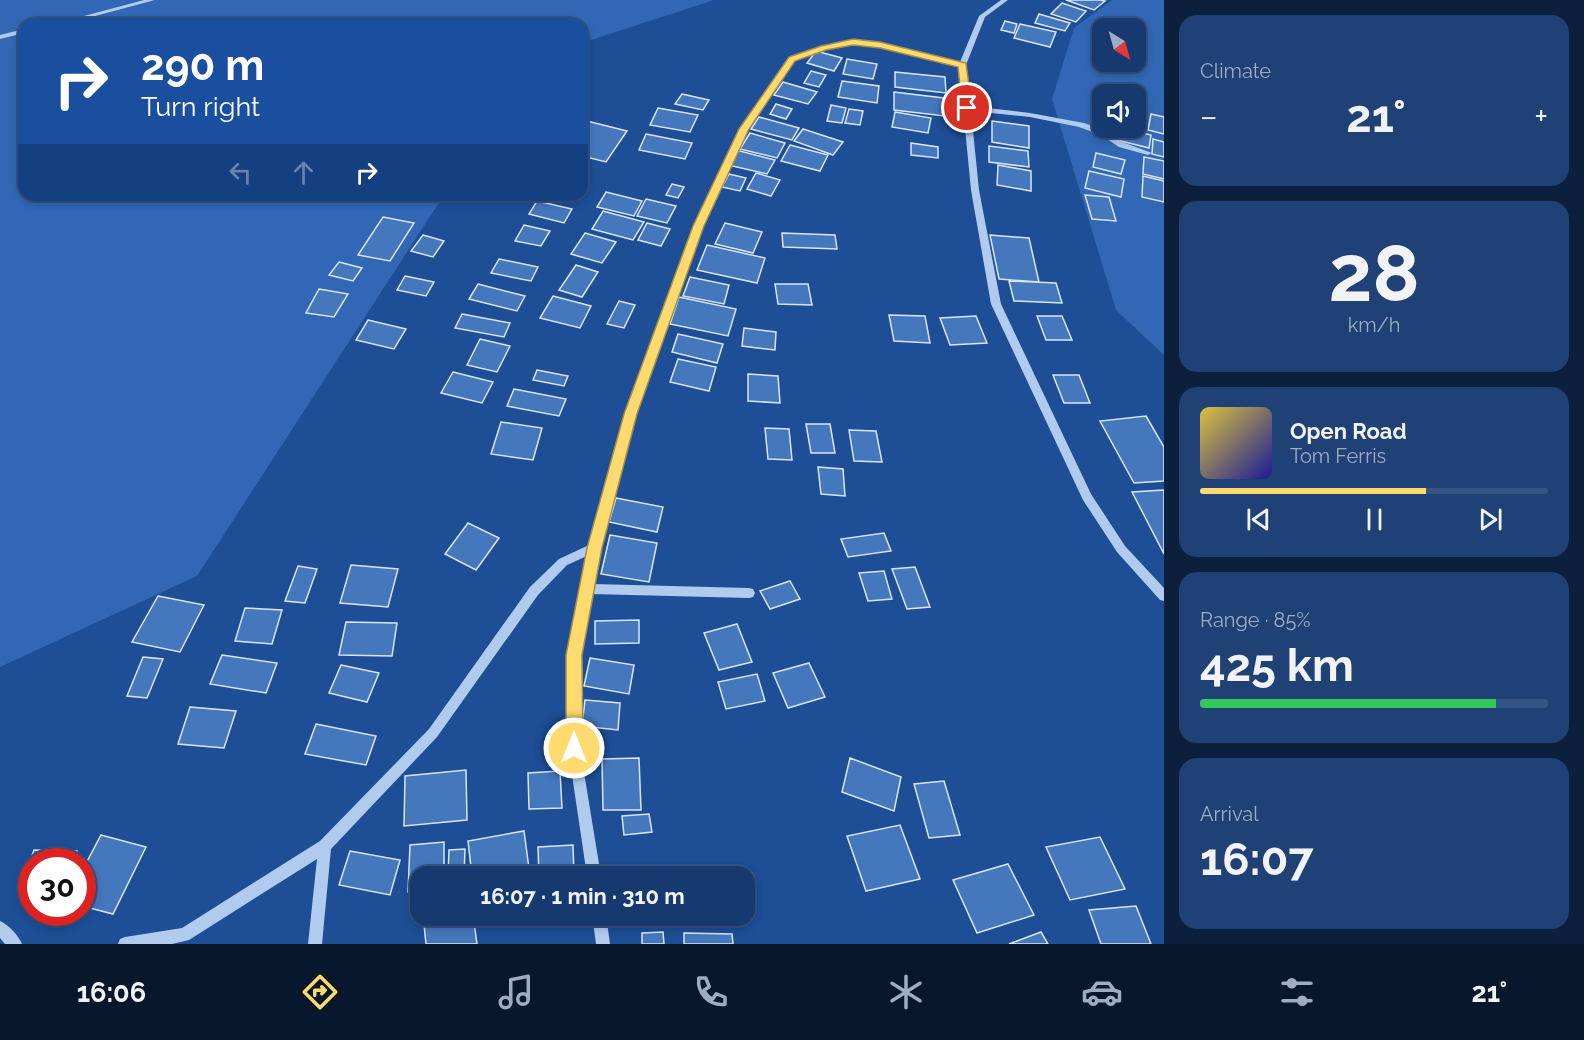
<!DOCTYPE html>
<meta charset="utf-8">
<style>
body{margin:0;font-family:Raleway,sans-serif;background:#1f4175;color:#f1f3f6;height:100vh;display:flex;flex-direction:column;font-size:22px;white-space:nowrap}
*{box-sizing:border-box;margin:0}
p{font-size:20px;color:#9eadc3}
.icon{flex:none;width:33px;height:33px;fill:none;stroke:currentColor;stroke-width:2;stroke-linecap:round;stroke-linejoin:round}
.map{position:relative;flex:1;overflow:hidden}
.panel{display:flex;flex-direction:column;gap:15px;padding:15px;background:#0c203e;width:420px}
.panel>*{flex:none}
.banner{position:absolute;left:18px;top:18px;width:570px;height:183px;border-radius:18px;box-shadow:0 3px 9px #0003,0 0 0 2px #355483;background:#1a4fa0;color:#fff;overflow:hidden}
.needle{width:39px;rotate:143deg}
.controls{position:absolute;left:1092px;top:18px;display:grid;gap:12px}
.controls a{display:grid;place-items:center;width:54px;height:54px;border-radius:12px;background:#163a70;box-shadow:0 3px 9px #0003,0 0 0 2px #355483;font-size:30px}
.speed{position:absolute;left:18px;top:848px;display:flex;gap:12px;font-size:30px;font-weight:700;text-align:center}
.speed>*{display:grid;place-content:center;width:78px;height:78px;border-radius:50%;background:#163a70;box-shadow:0 3px 9px #0003,0 0 0 2px #355483;line-height:1}
.speed .limit{border:9px solid #d22;background:#fff;color:#111}
.pin{position:absolute;display:grid;place-items:center;width:51px;height:51px;color:#fff;margin:-26px;border:3px solid #fff;border-radius:50%;box-shadow:0 2px 6px #0007}
.me{position:absolute;width:66px;margin:-33px;rotate:0deg;stroke-linejoin:round;filter:drop-shadow(0 0 4px #0008)}
.turn{display:flex;align-items:center;gap:21px;height:126px;padding:0 24px;font-size:27px}
.turn .icon{width:78px;height:78px;stroke-width:2.5}
.turn b{display:block;font-size:42px;line-height:51px}
.lanes{display:flex;align-items:center;height:57px;padding:0 24px;background:#0003;justify-content:center;gap:30px;direction:ltr}
.lanes .off{opacity:.35}
.big{font-size:45px;font-weight:700;line-height:1.1}
.panel .tile{flex:1;display:flex;flex-direction:column;justify-content:center;gap:9px;min-width:0;padding:0 21px;border-radius:18px;background:#1f4175}
.panel .dial{align-items:center;gap:0}
.dial b{font-size:78px;line-height:1}
.song{display:flex;align-items:center;gap:18px}
.cover{width:72px;height:72px;border-radius:9px;background:linear-gradient(135deg,hsl(50 70% 55%),hsl(240 70% 35%))}
.played{height:6px;border-radius:3px;background:linear-gradient(90deg,#ffda6f 65%,#355483 65%)}
.keys{display:flex;justify-content:space-around;direction:ltr}
.heat{display:flex;justify-content:space-between;align-items:center;font-size:33px;direction:ltr}
.charge{height:9px;border-radius:4px;background:linear-gradient(90deg,#34c759 85%,#355483 0)}
.trip{position:absolute;left:410px;top:866px;width:345px;height:60px;border-radius:18px;background:#163a70;box-shadow:0 3px 9px #0003,0 0 0 2px #355483;font-weight:700;line-height:60px;text-align:center}
.tab-bar{display:flex;height:96px;justify-content:space-around;align-items:center;background:#09172d;color:#9eadc3}
.tab-bar .icon{width:42px;height:42px}
.tab-bar .selected{color:#ffda6f}
.tab-bar b{font-size:27px;color:#f1f3f6}
main{display:flex;flex:1;min-height:0}
.map>svg:first-child{display:block}
.green{fill:#3167b4;fill-rule:evenodd}
.building{fill:#4577bd;stroke:#d7e6fb;stroke-width:1.5}
.lines{fill:none;stroke-linecap:round;stroke-linejoin:round}
.minor{fill:#b1cbef;fill-rule:evenodd}
.route{fill:#ffda6f;stroke:#a68e48;stroke-width:1.5}
</style>
<main>
<div class="map">
<svg width="1164" height="944" viewBox="0 0 1164 944">
<rect width="100%" height="100%" fill="#1d4e96"/>
<g class="green">
<polygon points="0,0 714,0 582,43 582,24 24,24 24,195 444,195 197,576 0,667"/>
<path d="M1112,0H1164V355L1116,310L1052,99L1074,28ZM1102,28H1136V62H1102ZM1102,94H1136V128H1102Z"/>
</g>
<g class="building">
<polygon points="1066,0 1100,0 1105,1 1094,10"/>
<polygon points="1062,3 1086,11 1076,22 1051,14"/>
<polygon points="1039,14 1070,23 1065,31 1035,23"/>
<polygon points="1005,21 1017,24 1014,33 1001,30"/>
<polygon points="1020,24 1056,32 1050,47 1014,38"/>
<polygon points="816,51 842,58 834,71 807,63"/>
<polygon points="847,59 877,64 873,79 843,74"/>
<polygon points="811,71 826,75 819,87 804,83"/>
<polygon points="895,72 945,77 946,93 895,87"/>
<polygon points="842,81 879,86 877,103 838,97"/>
<polygon points="783,82 817,92 808,104 774,95"/>
<polygon points="894,92 952,99 953,117 894,110"/>
<polygon points="682,94 709,100 703,110 675,104"/>
<polygon points="776,104 792,109 786,119 770,114"/>
<polygon points="831,105 846,108 842,123 827,121"/>
<polygon points="658,108 698,115 690,132 650,125"/>
<polygon points="849,109 863,111 860,125 845,123"/>
<polygon points="895,112 931,118 928,133 892,127"/>
<polygon points="1151,114 1164,117 1164,134 1148,130"/>
<polygon points="759,117 799,128 792,140 751,129"/>
<polygon points="583,120 627,131 606,162 582,156"/>
<polygon points="992,121 1029,126 1029,148 992,142"/>
<polygon points="1121,128 1151,135 1149,148 1117,140"/>
<polygon points="803,129 843,142 833,155 794,141"/>
<polygon points="750,133 785,143 777,158 740,149"/>
<polygon points="646,134 692,143 685,159 639,150"/>
<polygon points="1153,139 1164,142 1164,157 1152,154"/>
<polygon points="911,143 938,147 938,158 911,155"/>
<polygon points="790,145 828,155 820,171 781,161"/>
<polygon points="989,146 1028,151 1029,167 989,162"/>
<polygon points="736,150 775,160 767,174 728,165"/>
<polygon points="1096,153 1125,160 1121,174 1093,167"/>
<polygon points="1144,157 1164,161 1164,179 1143,174"/>
<polygon points="998,165 1031,171 1031,191 997,185"/>
<polygon points="1089,171 1124,179 1121,197 1085,188"/>
<polygon points="756,173 780,180 771,196 747,189"/>
<polygon points="729,174 746,178 740,191 722,187"/>
<polygon points="1143,176 1164,181 1164,202 1142,197"/>
<polygon points="672,184 684,187 678,198 666,195"/>
<polygon points="606,192 642,201 634,216 597,207"/>
<polygon points="1085,195 1109,197 1116,221 1092,219"/>
<polygon points="646,199 676,206 667,223 637,216"/>
<polygon points="537,201 572,209 564,223 529,214"/>
<polygon points="603,211 644,222 633,240 592,229"/>
<polygon points="383,217 414,223 390,261 358,255"/>
<polygon points="647,223 670,229 661,246 638,240"/>
<polygon points="725,223 762,232 753,253 715,244"/>
<polygon points="524,225 550,231 541,246 515,241"/>
<polygon points="585,233 616,242 602,263 571,254"/>
<polygon points="782,233 835,235 837,249 783,247"/>
<polygon points="423,235 444,241 433,257 411,251"/>
<polygon points="990,235 1029,238 1039,282 999,279"/>
<polygon points="707,245 765,258 757,283 697,270"/>
<polygon points="499,259 538,267 531,281 491,273"/>
<polygon points="339,262 362,268 353,281 329,275"/>
<polygon points="576,265 598,272 582,297 559,290"/>
<polygon points="405,276 434,282 426,296 397,290"/>
<polygon points="690,277 729,285 724,304 683,296"/>
<polygon points="1009,281 1056,283 1062,303 1014,301"/>
<polygon points="478,284 525,296 517,311 469,299"/>
<polygon points="775,284 808,284 812,305 778,304"/>
<polygon points="319,289 348,294 334,317 306,313"/>
<polygon points="553,296 591,306 580,328 540,318"/>
<polygon points="679,297 736,309 728,336 670,324"/>
<polygon points="619,301 635,305 624,328 607,324"/>
<polygon points="462,314 510,323 504,337 455,328"/>
<polygon points="889,315 925,316 930,343 894,341"/>
<polygon points="976,316 987,343 950,345 940,318"/>
<polygon points="1037,316 1062,316 1072,340 1046,340"/>
<polygon points="368,320 406,329 394,349 356,340"/>
<polygon points="744,328 776,332 775,350 742,346"/>
<polygon points="678,334 723,344 717,363 672,352"/>
<polygon points="480,339 510,346 497,372 467,365"/>
<polygon points="678,359 716,367 709,391 670,382"/>
<polygon points="537,370 568,376 564,386 533,380"/>
<polygon points="453,372 493,382 482,403 441,393"/>
<polygon points="748,374 778,376 780,403 748,401"/>
<polygon points="1053,375 1079,375 1090,403 1064,403"/>
<polygon points="514,389 566,399 559,416 507,406"/>
<polygon points="1146,416 1164,447 1164,481 1134,483 1100,421"/>
<polygon points="501,422 542,428 533,460 491,454"/>
<polygon points="806,424 830,424 835,453 811,453"/>
<polygon points="765,428 789,429 792,460 768,459"/>
<polygon points="849,430 876,431 882,462 854,461"/>
<polygon points="818,467 843,469 845,496 821,494"/>
<polygon points="1164,490 1164,554 1132,492"/>
<polygon points="616,498 663,507 657,532 609,522"/>
<polygon points="468,523 499,538 476,570 445,554"/>
<polygon points="884,533 891,551 848,557 841,539"/>
<polygon points="610,535 657,543 649,582 601,574"/>
<polygon points="351,565 398,569 388,607 340,603"/>
<polygon points="298,566 317,569 305,603 285,601"/>
<polygon points="915,567 930,607 907,609 892,569"/>
<polygon points="884,571 892,599 868,601 859,573"/>
<polygon points="790,581 800,599 770,609 760,591"/>
<polygon points="158,596 204,605 180,652 132,642"/>
<polygon points="245,608 282,610 272,644 235,641"/>
<polygon points="639,620 639,643 595,644 595,621"/>
<polygon points="346,622 397,623 392,656 339,655"/>
<polygon points="737,624 752,662 719,670 704,633"/>
<polygon points="222,655 277,663 266,693 210,684"/>
<polygon points="143,657 163,659 147,698 127,696"/>
<polygon points="590,658 634,665 629,694 584,686"/>
<polygon points="809,663 825,697 788,708 773,673"/>
<polygon points="341,665 379,673 367,702 329,693"/>
<polygon points="757,674 765,701 726,709 718,682"/>
<polygon points="585,700 620,703 618,730 582,726"/>
<polygon points="190,707 236,711 224,748 178,744"/>
<polygon points="316,724 376,736 366,765 305,754"/>
<polygon points="639,758 641,810 603,810 602,759"/>
<polygon points="850,758 901,777 894,811 842,792"/>
<polygon points="466,770 467,820 404,826 405,776"/>
<polygon points="560,771 562,808 529,809 528,773"/>
<polygon points="944,781 960,835 929,838 914,784"/>
<polygon points="649,814 652,832 624,835 622,816"/>
<polygon points="900,825 920,879 866,891 847,836"/>
<polygon points="524,831 530,876 472,876 468,841"/>
<polygon points="101,835 146,847 113,914 82,906 82,871"/>
<polygon points="1100,837 1125,889 1070,900 1046,847"/>
<polygon points="444,842 444,876 420,876 420,891 408,892 410,845"/>
<polygon points="573,845 574,876 539,876 538,847"/>
<polygon points="465,849 464,876 448,876 449,850"/>
<polygon points="34,850 77,851 74,861 32,861 32,878 24,878"/>
<polygon points="350,851 400,860 390,895 339,885"/>
<polygon points="1008,864 1034,915 977,933 953,880"/>
<polygon points="1136,906 1151,944 1101,944 1089,910"/>
<polygon points="423,915 473,915 477,944 426,944"/>
<polygon points="631,915 676,915 676,919 632,923"/>
<polygon points="663,932 664,944 642,944 642,933"/>
<polygon points="1041,932 1048,944 1009,944"/>
<polygon points="684,933 732,934 733,944 684,944"/>
</g>
<g class="lines">
<g class="minor">
<polygon points="144,0 155,0 65,24 54,24"/>
<polygon points="1001,0 1008,0 985,17 966,65 970,106 1030,113 1084,123 1107,131 1125,143 1152,153 1148,155 1119,147 1101,135 1079,127 1030,117 971,111 979,190 1001,304 1091,494 1125,546 1164,588 1164,601 1160,600 1117,552 1083,500 991,304 971,190 959,66 880,47 853,44 826,50 795,61 748,129 702,226 636,414 600,548 593,584 749,588 753,589 755,593 753,597 749,598 591,594 580,655 580,748 601,876 587,876 568,748 568,655 587,556 567,565 538,595 437,737 331,849 322,944 308,944 317,859 189,940 172,944 118,944 120,939 125,937 182,928 320,841 429,729 530,587 559,559 589,545 626,414 694,226 740,129 789,57 821,46 853,40 880,43 960,62 979,16"/>
<polygon points="24,29 24,33 0,39 0,35"/>
<polygon points="592,915 606,915 610,944 596,944"/>
<path d="M0,921C9,925 18,935 22,944H5L0,938Z"/>
</g>
</g>
<polygon class="route" points="853,39 880,42 966,63 972,108 967,111 962,108 958,67 880,48 853,45 826,50 795,61 749,129 704,226 637,414 602,548 582,655 583,748 580,753 574,756 569,753 566,748 566,655 587,548 624,414 693,226 739,129 789,57 821,46"/>
</svg>
<div class="controls">
<a><svg class="needle" viewBox="-14 -14 28 28"><path d="M0-13l5 13h-10z" fill="#e53935"/><path d="M0 13l5-13h-10z" fill="#9eadc3"/></svg></a>
<a><svg class="icon" aria-label="sound" viewBox="0 0 24 24"><path d="M4 9h4l5-4v14l-5-4H4zM17 9q2 3 0 6"/></svg></a>
</div>
<div class="speed"><div class="limit">30</div></div>
<div class="pin" style="left:967px;top:108px;background:#d93025"><svg class="icon" aria-label="arrive" viewBox="0 0 24 24"><path d="M6 21V4h12l-3 4 3 4H6"/></svg></div>
<svg class="me" style="left:574px;top:748px" viewBox="-20 -20 40 40"><circle r="17" fill="#ffda6f" stroke="#fff" stroke-width="3"/><path d="M0-11L8 9 0 5-8 9z" fill="#fff"/></svg>
<div class="trip">16:07 · 1 min · 310 m</div>
<div class="banner">
<div class="turn"><svg class="icon" aria-label="right" viewBox="0 0 24 24"><path d="M7 20v-9h11M14 6l5 5-5 5"/></svg><div><b>290 m</b>Turn right</div></div>
<div class="lanes"><svg class="icon off" aria-label="left" viewBox="0 0 24 24"><path d="M17 20v-9H6M10 6l-5 5 5 5"/></svg><svg class="icon off" aria-label="ahead" viewBox="0 0 24 24"><path d="M12 20V5M6 11l6-6 6 6"/></svg><svg class="icon" aria-label="right" viewBox="0 0 24 24"><path d="M7 20v-9h11M14 6l5 5-5 5"/></svg></div>
</div>
</div>
<section class="panel">
<div class="tile"><p>Climate</p>
<div class="heat"><a>−</a><b class="big">21°</b><a>+</a></div>
</div>
<div class="tile dial"><b>28</b><p>km/h</p></div>
<div class="tile">
<div class="song"><i class="cover"></i><div><b>Open Road</b><p>Tom Ferris</p></div></div>
<div class="played"></div>
<div class="keys"><svg class="icon" aria-label="previous" viewBox="0 0 24 24"><path d="M18 5L8 12l10 7zM5 5v14"/></svg><svg class="icon" aria-label="pause" viewBox="0 0 24 24"><path d="M8 5v14M16 5v14"/></svg><svg class="icon" aria-label="next" viewBox="0 0 24 24"><path d="M6 5l10 7-10 7zM19 5v14"/></svg></div>
</div>
<div class="tile"><p>Range · 85%</p><b class="big">425 km</b><div class="charge"></div></div>
<div class="tile"><p>Arrival</p><b class="big">16:07</b></div>
</section>
</main>
<nav class="tab-bar">
<b>16:06</b>
<svg class="icon selected" aria-label="directions" viewBox="0 0 24 24"><path d="M12 3l9 9-9 9-9-9zM9 14v-3h6M13 9l2 2-2 2"/></svg>
<svg class="icon" aria-label="music" viewBox="0 0 24 24"><path d="M9 18V5l10-2v13"/><circle cx="6" cy="18" r="3"/><circle cx="16" cy="16" r="3"/></svg>
<svg class="icon" aria-label="phone" viewBox="0 0 24 24"><path d="M5 4h4l2 5-3 2q2 4 5 5l2-3 5 2v4C11 20 4 13 5 4z"/></svg>
<svg class="icon" aria-label="climate" viewBox="0 0 24 24"><path d="M12 3v18M4 7l16 10M4 17L20 7"/></svg>
<svg class="icon" aria-label="car" viewBox="0 0 24 24"><path d="M5 17H2v-5l4-1 3-4h7l3 4 3 1v5h-3M9 17h6M6 11h13"/><circle cx="7" cy="17" r="2"/><circle cx="17" cy="17" r="2"/></svg>
<svg class="icon" aria-label="filters" viewBox="0 0 24 24"><path d="M4 7h16M4 17h16"/><circle cx="9" cy="7" r="2"/><circle cx="15" cy="17" r="2"/></svg>
<b>21°</b>
</nav>
